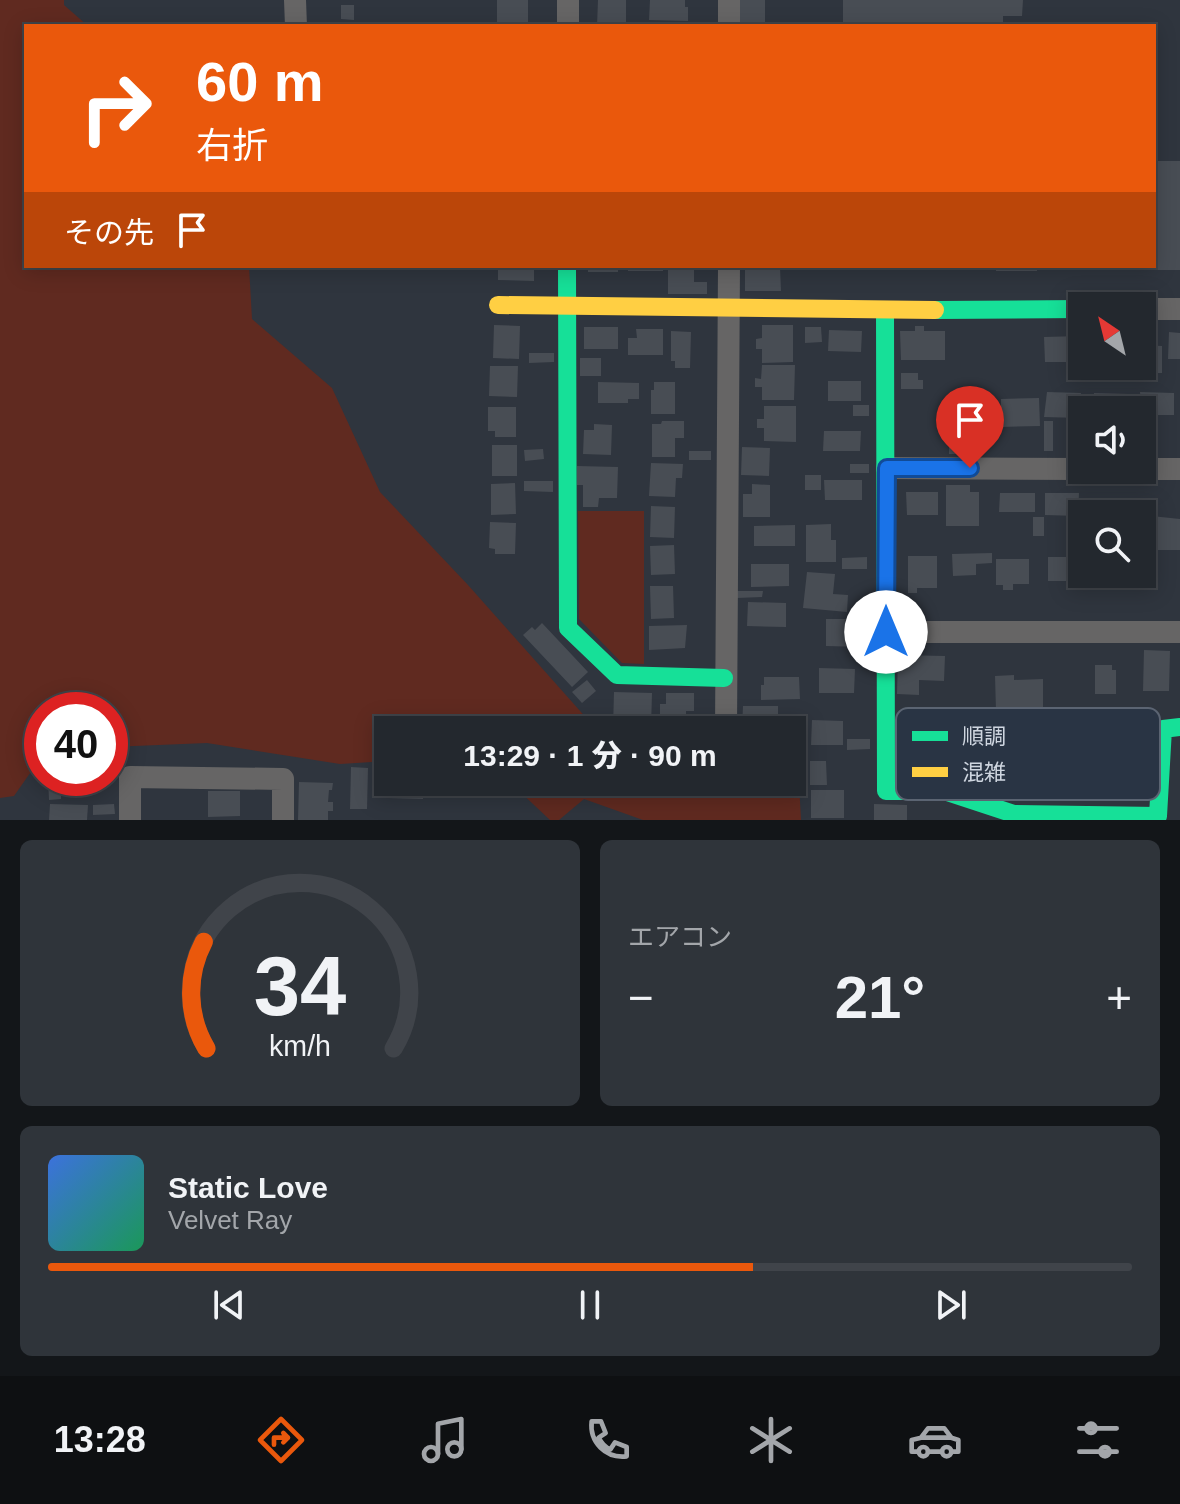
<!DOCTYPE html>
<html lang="ja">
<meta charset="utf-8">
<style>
body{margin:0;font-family:Arial,"Noto Sans JP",sans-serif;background:#2f343a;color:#f1f3f6;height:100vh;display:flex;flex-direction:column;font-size:30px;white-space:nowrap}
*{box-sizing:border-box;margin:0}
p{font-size:26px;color:#a3a6aa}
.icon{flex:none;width:44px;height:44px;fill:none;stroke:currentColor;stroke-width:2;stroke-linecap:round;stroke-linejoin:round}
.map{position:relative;height:820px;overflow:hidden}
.drawer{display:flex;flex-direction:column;gap:20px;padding:20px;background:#131619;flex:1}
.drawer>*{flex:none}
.hud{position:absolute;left:24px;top:24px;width:1132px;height:244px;border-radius:0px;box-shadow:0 4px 20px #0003,0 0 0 2px #40444a;background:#ea580c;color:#fff;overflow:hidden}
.needle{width:52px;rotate:325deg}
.controls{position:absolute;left:1068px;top:292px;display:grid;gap:16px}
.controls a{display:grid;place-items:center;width:88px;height:88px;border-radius:0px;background:#23282e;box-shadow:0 4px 20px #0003,0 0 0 2px #40444a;font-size:40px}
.speed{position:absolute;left:24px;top:692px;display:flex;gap:16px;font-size:40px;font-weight:700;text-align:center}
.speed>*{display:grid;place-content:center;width:104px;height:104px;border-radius:50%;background:#23282e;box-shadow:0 4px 20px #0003,0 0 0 2px #40444a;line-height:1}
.speed .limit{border:12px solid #d22;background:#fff;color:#111}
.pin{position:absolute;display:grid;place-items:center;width:68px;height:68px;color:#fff;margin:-82px -34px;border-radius:50% 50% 50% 0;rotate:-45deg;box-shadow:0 0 8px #0007}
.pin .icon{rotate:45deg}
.me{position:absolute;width:88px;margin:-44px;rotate:0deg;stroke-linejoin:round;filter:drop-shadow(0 0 6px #0008)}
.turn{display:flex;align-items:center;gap:28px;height:168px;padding:0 40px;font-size:36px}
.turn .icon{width:104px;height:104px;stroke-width:2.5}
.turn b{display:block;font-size:56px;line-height:68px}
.then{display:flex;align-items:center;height:76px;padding:0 40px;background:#0003;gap:16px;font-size:30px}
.big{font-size:60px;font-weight:800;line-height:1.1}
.drawer .card{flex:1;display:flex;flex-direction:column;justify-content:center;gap:12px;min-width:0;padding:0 28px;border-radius:12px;background:#2f343a}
.drawer .dial{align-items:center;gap:0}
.dial svg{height:208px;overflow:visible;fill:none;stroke:#40444a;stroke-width:7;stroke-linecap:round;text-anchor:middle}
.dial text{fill:#f1f3f6;stroke:none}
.song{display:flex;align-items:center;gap:24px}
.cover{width:96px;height:96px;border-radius:12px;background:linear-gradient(135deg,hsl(220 70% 55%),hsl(150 70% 35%))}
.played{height:8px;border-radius:4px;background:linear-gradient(90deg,#ea580c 65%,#40444a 65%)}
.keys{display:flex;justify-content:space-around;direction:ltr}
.heat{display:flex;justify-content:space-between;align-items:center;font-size:44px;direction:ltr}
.drawer .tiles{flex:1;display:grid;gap:20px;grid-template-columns:1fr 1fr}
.card:last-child{grid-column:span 2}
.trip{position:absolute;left:374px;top:716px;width:432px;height:80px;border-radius:0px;background:#23282e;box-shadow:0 4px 20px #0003,0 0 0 2px #40444a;font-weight:800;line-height:80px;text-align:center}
.dock{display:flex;height:128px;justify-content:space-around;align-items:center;background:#0e1012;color:#a3a6aa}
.dock .icon{width:56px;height:56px}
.dock .active{color:#ea580c}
.dock b{font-size:36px;color:#f1f3f6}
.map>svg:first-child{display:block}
.green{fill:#602a20}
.building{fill:#484d54}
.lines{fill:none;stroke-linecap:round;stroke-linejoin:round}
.street{stroke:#666565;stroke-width:22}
.fast{stroke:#16e098;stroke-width:18}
.slow{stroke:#ffcf43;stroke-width:18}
.route-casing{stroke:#114b97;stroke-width:20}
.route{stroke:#1a73e8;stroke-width:14}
.key{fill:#293444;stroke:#5b6472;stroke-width:2}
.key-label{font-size:22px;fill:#ced5df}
</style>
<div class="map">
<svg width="1180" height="820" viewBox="0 0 1180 820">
<rect width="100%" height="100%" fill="#2f353e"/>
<g class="green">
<polygon points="0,0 64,0 64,5 88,26 26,26 26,266 249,266 252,319 332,388 380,492 468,585 597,730 388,730 388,761 340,764 207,743 110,747 110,710 42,710 42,756 14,796 0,798"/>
<polygon points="578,511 644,511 644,664 622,663 579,619"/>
<polygon points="503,782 671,782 753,789 799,783 801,820 643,820 584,799 559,820 550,820 516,788"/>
</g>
<g class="building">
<rect x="497" y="0" width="31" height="26"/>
<polygon points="598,0 626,0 626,26 597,26"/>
<polygon points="650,0 685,0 685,7 688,7 688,21 649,20"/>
<polygon points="739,0 765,0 765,26 738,26"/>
<polygon points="843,0 1023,0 1022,16 1003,16 1003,26 843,26"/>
<polygon points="341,5 354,5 354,20 341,19"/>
<polygon points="1154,161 1180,161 1180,270 1139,270 1139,266 1154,266"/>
<polygon points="498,266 534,266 534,281 498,280"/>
<rect x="588" y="266" width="30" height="6"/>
<rect x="628" y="266" width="35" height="5"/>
<polygon points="668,266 694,266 694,282 707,282 707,294 668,294"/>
<polygon points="745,266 780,267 781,291 745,291"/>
<rect x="996" y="266" width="41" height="5"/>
<polygon points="494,325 520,326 519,359 493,358"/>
<polygon points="762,325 793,325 793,362 762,363 762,349 756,349 756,339 762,338"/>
<polygon points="915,326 924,326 924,331 945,331 945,360 901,360 900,331 915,331"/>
<rect x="584" y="327" width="34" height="22"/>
<polygon points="805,327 821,327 822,342 805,343"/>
<polygon points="636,329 663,329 663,355 628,355 628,338 637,338"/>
<polygon points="829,330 862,331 861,352 828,351"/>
<polygon points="671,331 691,332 690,368 675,368 675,361 671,361"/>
<polygon points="1169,332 1180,333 1180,359 1168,359"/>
<polygon points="1080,336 1080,362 1045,362 1044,337"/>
<polygon points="1142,345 1162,346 1162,373 1151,373 1151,377 1140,377"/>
<polygon points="529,353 554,353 554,362 529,363"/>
<rect x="580" y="358" width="21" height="18"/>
<polygon points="762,365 795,365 794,400 762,400 762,387 755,387 755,378 761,379"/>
<polygon points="490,366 518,366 517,397 489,396"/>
<polygon points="901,373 918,373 918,380 923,380 923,389 901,389"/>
<rect x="828" y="381" width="33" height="20"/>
<polygon points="598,382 639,383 639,399 628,399 628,403 598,403"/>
<polygon points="654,382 675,382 675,414 651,414 651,390 654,390"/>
<polygon points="1047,392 1081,393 1080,418 1044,417"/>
<polygon points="1140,392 1174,393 1174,415 1142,415"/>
<polygon points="950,393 989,393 988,412 981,412 981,421 950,420"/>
<polygon points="1094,393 1129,394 1129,410 1093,410"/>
<polygon points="1039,398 1040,426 1001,427 1001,399"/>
<rect x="853" y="405" width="16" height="11"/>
<polygon points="764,406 796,406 796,442 764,441 764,428 757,428 757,419 764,419"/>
<polygon points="488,407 516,407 516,437 495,437 495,431 488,431"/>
<polygon points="662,421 684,421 684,438 675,438 675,457 652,457 652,424 661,424"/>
<rect x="1044" y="421" width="9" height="30"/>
<polygon points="594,424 612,425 611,455 583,454 584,430 594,430"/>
<polygon points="824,431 861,431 860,451 823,451"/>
<rect x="949" y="433" width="9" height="21"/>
<rect x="492" y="445" width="25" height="31"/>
<polygon points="742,447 770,448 769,476 741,475"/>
<polygon points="543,449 544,459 525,461 524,450"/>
<rect x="689" y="451" width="22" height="9"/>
<polygon points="651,463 683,464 682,478 676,478 675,497 649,496"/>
<rect x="850" y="464" width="19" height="9"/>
<polygon points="577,466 618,467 617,498 599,498 598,507 583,507 583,485 577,485"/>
<rect x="805" y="475" width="16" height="15"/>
<polygon points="824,480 862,480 862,500 825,500"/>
<polygon points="524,481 553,481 553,492 524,491"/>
<polygon points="515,483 516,514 491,515 491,484"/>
<polygon points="752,484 770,485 770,517 743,517 743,494 752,494"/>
<polygon points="946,485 970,485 970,492 979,492 979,526 946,526"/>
<polygon points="906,492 938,492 938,515 907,515"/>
<polygon points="1000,493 1035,493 1035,512 999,512"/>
<polygon points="1045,493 1079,493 1078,516 1045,515"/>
<rect x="1112" y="502" width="14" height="12"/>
<polygon points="651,506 675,507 674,538 650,537"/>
<polygon points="1142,515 1180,519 1180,550 1142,550"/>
<rect x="1033" y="517" width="11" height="19"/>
<polygon points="490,522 516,523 515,554 495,554 495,549 489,548"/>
<polygon points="831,524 831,540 836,540 836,562 806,562 806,525"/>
<polygon points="795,525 795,546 754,546 754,526"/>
<polygon points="674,545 675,574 651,575 650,546"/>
<polygon points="992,553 992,563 976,564 976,575 953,576 952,554"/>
<polygon points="908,556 937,556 937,588 917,588 917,593 908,593"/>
<polygon points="867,557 867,569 842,569 842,558"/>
<rect x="1048" y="557" width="33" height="24"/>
<polygon points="996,559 1029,559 1029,584 1013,584 1013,590 1003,590 1003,585 996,585"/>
<polygon points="751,564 789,564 789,586 751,587"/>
<polygon points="807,572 835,574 833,594 848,595 847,612 803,608"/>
<polygon points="1108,574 1137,574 1137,584 1107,584"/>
<polygon points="650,586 673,586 674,618 651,619"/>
<polygon points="737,591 763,591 762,597 737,598"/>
<polygon points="748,602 786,603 786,627 747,626"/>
<polygon points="826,619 859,619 859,631 864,631 863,647 826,646"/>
<polygon points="542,623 588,672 572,687 523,635 532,627 535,630"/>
<polygon points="687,625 685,648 649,650 649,626"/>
<polygon points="1144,650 1170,651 1169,691 1143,691"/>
<polygon points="898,655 945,656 944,681 919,680 919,695 897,694"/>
<polygon points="1095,665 1112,665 1112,670 1116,670 1116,694 1095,694"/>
<polygon points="819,668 855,669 854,693 819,693"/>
<polygon points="1014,675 1014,680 1043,679 1043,710 996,711 995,676"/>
<polygon points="764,677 799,677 800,699 761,700 761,685 764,685"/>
<polygon points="587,680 596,691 582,703 572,692"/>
<polygon points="614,692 652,693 651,728 613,728"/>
<polygon points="666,693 694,693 694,711 686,711 686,729 656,729 656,715 660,715 660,704 666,704"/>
<polygon points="743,706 778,706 778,728 742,728"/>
<polygon points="812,720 843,721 843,745 811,745"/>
<polygon points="847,739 870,739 870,749 847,750"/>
<polygon points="810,761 826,761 827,785 810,785"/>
<polygon points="351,767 368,768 367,809 350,809"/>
<polygon points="377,769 388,769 388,782 424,782 423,799 388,798 388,794 377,794"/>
<polygon points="48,778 94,778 95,787 61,789 61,799 49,800"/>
<polygon points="299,782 333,783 332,790 329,790 328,802 333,802 333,811 328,811 328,820 298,820"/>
<rect x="811" y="790" width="33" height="28"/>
<polygon points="208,791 240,791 240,816 208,817"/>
<polygon points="50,804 88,805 87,820 49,820"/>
<polygon points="114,804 115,814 93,815 93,805"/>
<polygon points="874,804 907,805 907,820 874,820"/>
</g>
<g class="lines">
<g class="street">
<polyline points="295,0 296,26"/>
<polyline points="729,0 729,26"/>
<polyline points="568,26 568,0"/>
<polyline points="1142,309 1180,309"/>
<polyline points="887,468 1082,469"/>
<polyline points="1142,469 1180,469"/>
<polyline points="886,632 1180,632"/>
<polyline points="726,730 729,266"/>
<polyline points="130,820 130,777 283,779 283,820"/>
</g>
<g class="fast">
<polyline points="567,266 568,628 617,675 724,678"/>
<polyline points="935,310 1082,309"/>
<polyline points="885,311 886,791 944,791 1014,814 1158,816 1163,729 1180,727"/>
</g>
<polyline class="slow" points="498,305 935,310"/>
</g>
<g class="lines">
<defs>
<polyline id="route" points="886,632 887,468 970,468"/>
</defs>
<use href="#route" class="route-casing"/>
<use href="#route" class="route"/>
</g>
<rect x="896" y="708" width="264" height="92" rx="12" class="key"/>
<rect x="912" y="731" width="36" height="10" fill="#16e098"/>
<rect x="912" y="767" width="36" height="10" fill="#ffcf43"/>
<g class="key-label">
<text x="962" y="744">順調</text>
<text x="962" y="780">混雑</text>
</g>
</svg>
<div class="controls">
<a><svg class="needle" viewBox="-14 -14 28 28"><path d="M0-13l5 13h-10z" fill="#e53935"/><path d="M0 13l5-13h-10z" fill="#a3a6aa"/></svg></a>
<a><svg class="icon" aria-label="sound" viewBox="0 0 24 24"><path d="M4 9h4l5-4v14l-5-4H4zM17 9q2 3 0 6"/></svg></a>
<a><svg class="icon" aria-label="search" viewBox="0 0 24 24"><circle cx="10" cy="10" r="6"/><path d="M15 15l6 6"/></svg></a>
</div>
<div class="speed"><div class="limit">40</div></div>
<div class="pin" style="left:970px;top:468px;background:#d93025"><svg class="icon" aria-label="arrive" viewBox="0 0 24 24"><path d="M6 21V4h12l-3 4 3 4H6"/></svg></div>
<svg class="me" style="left:886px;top:632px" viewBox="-20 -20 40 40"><circle r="19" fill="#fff"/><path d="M0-13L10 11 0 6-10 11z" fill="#1a73e8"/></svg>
<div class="trip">13:29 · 1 分 · 90 m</div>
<div class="hud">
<div class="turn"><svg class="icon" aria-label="right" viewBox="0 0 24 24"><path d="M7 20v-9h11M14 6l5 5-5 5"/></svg><div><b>60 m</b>右折</div></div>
<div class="then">その先<svg class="icon" aria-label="arrive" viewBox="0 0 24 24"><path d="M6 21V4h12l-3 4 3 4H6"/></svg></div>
</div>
</div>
<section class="drawer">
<div class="tiles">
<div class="card dial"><svg viewBox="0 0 100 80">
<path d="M14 69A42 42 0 1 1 86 69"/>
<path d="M14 69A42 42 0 0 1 13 28" stroke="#ea580c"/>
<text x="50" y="56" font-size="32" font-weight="700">34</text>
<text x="50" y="72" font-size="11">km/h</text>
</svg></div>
<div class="card"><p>エアコン</p>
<div class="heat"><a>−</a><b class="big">21°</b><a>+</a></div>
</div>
<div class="card">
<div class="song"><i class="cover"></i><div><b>Static Love</b><p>Velvet Ray</p></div></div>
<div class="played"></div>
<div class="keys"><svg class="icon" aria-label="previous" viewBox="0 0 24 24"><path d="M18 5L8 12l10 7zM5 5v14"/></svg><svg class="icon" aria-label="pause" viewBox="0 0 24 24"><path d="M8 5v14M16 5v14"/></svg><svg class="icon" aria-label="next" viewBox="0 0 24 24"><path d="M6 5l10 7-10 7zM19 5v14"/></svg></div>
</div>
</div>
</section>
<nav class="dock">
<b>13:28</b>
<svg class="icon active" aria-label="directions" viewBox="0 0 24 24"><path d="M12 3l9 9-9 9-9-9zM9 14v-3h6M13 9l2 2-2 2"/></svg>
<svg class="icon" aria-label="music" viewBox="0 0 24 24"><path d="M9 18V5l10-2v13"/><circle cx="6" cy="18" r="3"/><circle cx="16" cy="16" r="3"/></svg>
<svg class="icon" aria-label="phone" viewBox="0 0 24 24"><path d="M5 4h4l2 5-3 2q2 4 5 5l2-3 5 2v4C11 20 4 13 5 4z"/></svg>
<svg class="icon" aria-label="climate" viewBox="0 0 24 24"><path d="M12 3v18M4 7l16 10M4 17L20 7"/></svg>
<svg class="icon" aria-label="car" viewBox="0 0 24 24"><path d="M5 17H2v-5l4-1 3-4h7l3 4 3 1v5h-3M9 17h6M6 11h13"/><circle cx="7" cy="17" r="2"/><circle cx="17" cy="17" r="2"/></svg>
<svg class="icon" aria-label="filters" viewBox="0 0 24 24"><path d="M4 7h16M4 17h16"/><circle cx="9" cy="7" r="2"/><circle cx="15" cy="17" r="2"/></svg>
</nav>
